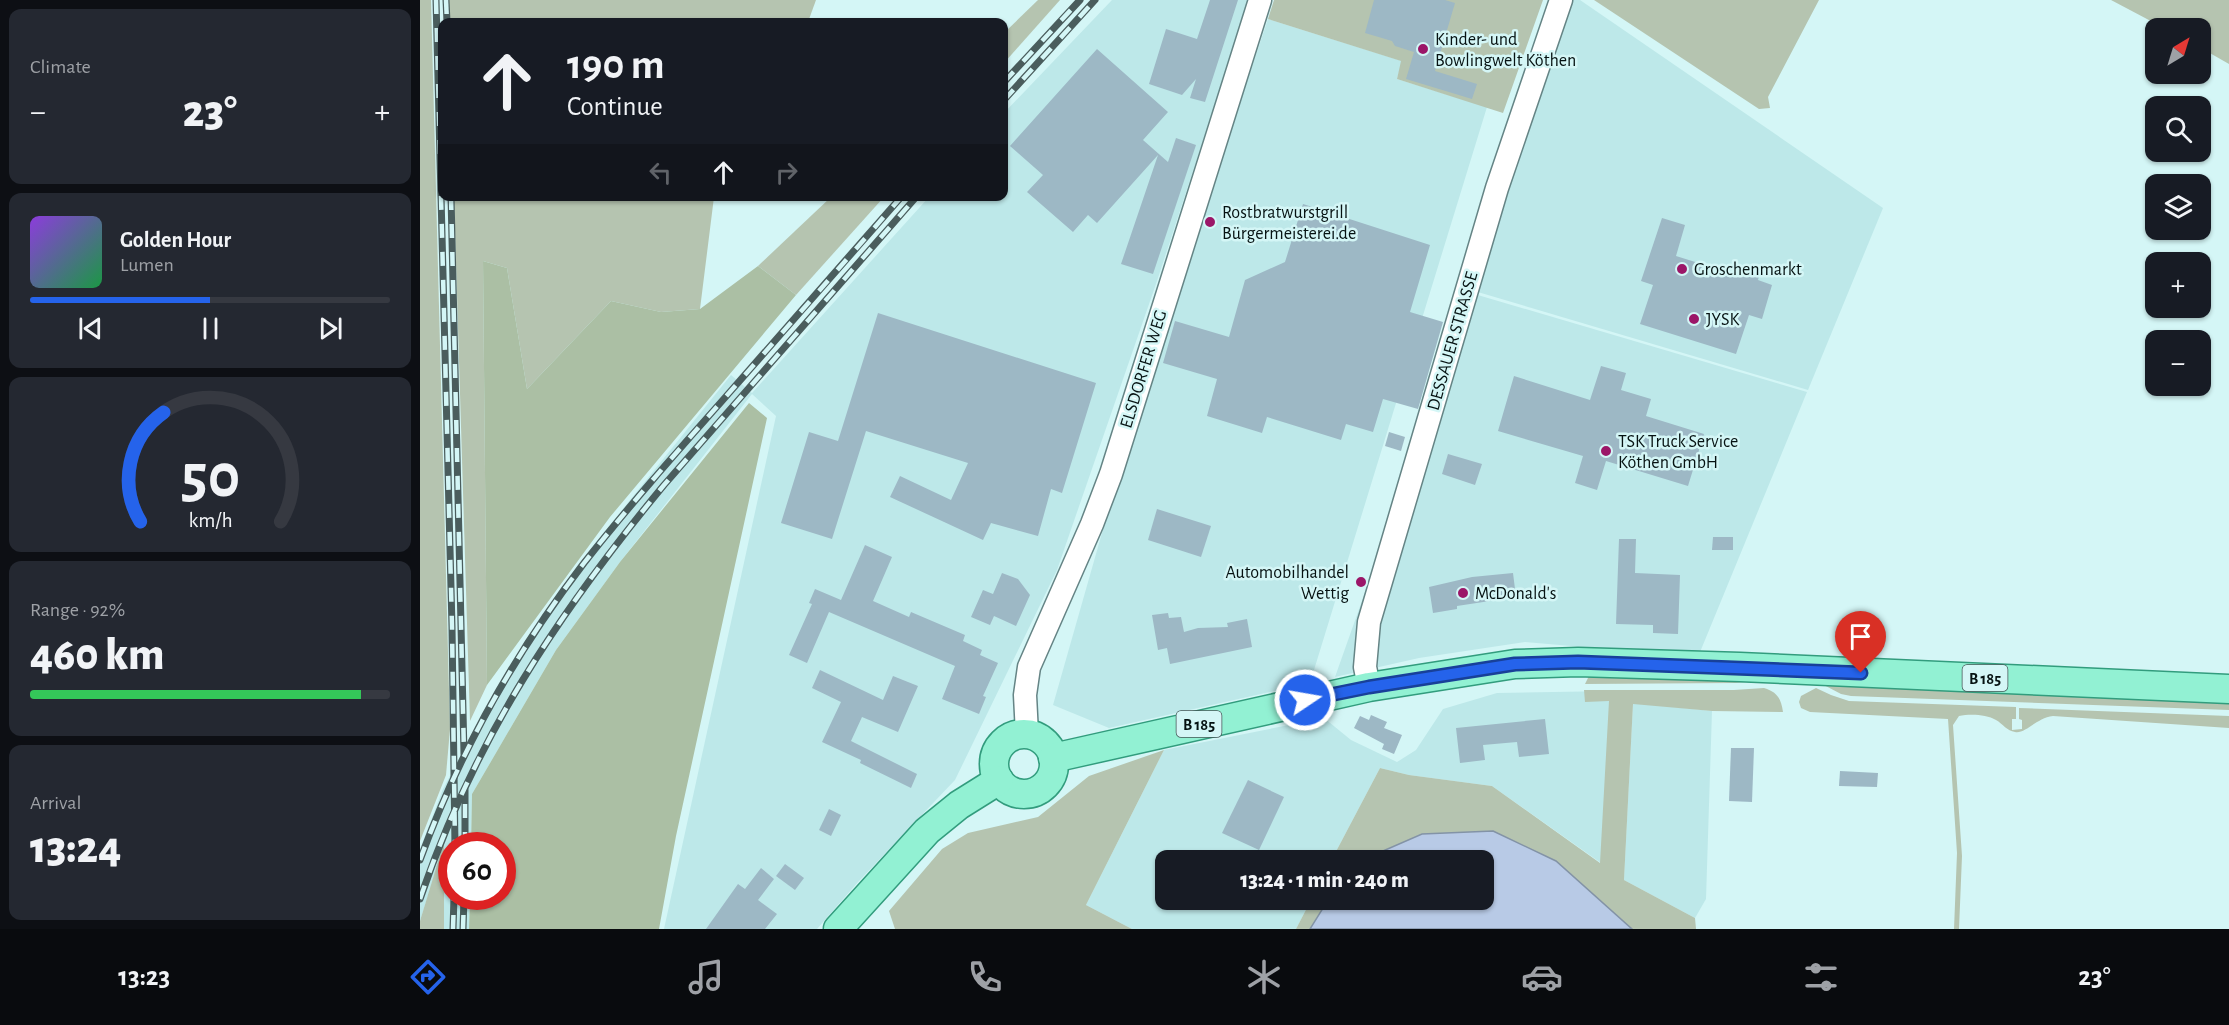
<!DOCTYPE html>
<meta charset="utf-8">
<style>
body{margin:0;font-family:"Alegreya Sans",sans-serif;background:#242831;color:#f1f3f6;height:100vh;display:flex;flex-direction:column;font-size:22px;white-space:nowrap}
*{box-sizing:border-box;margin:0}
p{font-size:20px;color:#9ea1a6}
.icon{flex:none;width:33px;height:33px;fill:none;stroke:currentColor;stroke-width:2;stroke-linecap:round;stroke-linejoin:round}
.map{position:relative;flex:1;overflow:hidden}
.sheet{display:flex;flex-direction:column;gap:9px;padding:9px;background:#0d0f14;width:420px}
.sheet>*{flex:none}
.banner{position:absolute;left:18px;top:18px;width:570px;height:183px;border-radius:12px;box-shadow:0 2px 4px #0004;background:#171b24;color:#f1f3f6;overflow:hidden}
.needle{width:39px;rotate:38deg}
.fabs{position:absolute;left:1725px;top:18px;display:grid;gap:12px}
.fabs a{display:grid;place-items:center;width:66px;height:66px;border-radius:12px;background:#171b24;box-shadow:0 2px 4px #0004;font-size:30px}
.speed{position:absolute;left:18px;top:832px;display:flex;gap:12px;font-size:30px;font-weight:700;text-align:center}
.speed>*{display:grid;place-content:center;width:78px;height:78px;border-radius:50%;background:#171b24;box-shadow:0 2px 4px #0004;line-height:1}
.speed .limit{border:9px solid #d22;background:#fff;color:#111}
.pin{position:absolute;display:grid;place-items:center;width:51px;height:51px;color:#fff;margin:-62px -26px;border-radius:50% 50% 50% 0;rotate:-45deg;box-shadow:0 0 6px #0007}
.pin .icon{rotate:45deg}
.me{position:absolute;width:66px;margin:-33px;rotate:78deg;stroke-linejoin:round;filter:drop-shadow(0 0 4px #0008)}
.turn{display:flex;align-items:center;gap:21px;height:126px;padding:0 30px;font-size:27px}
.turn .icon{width:78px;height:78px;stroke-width:2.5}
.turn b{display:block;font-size:42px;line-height:51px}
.lanes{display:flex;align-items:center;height:57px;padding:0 30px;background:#0003;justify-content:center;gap:30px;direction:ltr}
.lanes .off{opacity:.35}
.big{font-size:45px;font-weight:800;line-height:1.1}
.sheet .widget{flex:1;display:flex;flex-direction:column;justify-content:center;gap:9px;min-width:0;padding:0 21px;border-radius:12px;background:#242831}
.sheet .dial{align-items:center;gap:0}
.dial svg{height:156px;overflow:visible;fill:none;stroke:#363941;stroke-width:7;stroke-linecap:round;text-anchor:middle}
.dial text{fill:#f1f3f6;stroke:none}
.song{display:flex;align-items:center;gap:18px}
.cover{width:72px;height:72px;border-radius:9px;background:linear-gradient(135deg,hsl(270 70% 55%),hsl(140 70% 35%))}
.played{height:6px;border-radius:3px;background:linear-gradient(90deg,#2563eb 50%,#363941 50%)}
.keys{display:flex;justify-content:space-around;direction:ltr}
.heat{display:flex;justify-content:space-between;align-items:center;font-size:33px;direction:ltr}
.charge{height:9px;border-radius:4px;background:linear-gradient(90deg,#34c759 92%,#363941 0)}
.trip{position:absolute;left:735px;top:850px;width:339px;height:60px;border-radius:12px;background:#171b24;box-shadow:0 2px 4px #0004;font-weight:800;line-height:60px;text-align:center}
.dock{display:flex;height:96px;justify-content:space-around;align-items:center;background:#090b0e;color:#9ea1a6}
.dock .icon{width:42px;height:42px}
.dock .active{color:#2563eb}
.dock b{font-size:27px;color:#f1f3f6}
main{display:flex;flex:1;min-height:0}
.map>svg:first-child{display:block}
.built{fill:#bde8e9}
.green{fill:#b5c4b0}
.forest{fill:#abbfa4}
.water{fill:#b8cae6;stroke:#8393a6;stroke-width:1.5}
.building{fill:#9db8c5}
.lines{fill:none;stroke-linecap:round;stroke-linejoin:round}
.minor-casing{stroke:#658485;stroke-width:25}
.major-casing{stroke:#329c7d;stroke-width:31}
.minor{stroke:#fff;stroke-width:22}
.major{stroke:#92f1d3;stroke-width:28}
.rail-casing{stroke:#4a5d5d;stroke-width:7}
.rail{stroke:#d4f6f6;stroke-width:4.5;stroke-dasharray:14;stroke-linecap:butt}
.route-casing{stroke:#184099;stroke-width:15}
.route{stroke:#2563eb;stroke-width:10}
.poi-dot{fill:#9b1668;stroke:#d4f6f6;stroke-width:2}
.labels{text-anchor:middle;stroke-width:5;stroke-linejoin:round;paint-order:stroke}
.shield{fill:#d4f6f6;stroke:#445656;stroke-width:1.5}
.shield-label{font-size:16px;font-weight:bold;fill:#061212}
.poi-label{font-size:18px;fill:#061212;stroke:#d4f6f6;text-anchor:start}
.street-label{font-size:18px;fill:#061212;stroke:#d4f6f6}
</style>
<main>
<section class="sheet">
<div class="widget"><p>Climate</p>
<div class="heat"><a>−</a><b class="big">23°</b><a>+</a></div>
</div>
<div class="widget">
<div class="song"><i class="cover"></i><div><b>Golden Hour</b><p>Lumen</p></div></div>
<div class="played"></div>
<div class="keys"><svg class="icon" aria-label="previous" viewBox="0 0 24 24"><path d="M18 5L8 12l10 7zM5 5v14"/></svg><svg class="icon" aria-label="pause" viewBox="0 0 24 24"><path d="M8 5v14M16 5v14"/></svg><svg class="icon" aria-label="next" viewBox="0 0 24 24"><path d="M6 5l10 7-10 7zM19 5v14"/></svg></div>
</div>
<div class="widget dial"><svg viewBox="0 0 100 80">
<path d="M14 69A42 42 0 1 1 86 69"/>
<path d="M14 69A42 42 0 0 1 26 13" stroke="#2563eb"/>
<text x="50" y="56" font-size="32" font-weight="700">50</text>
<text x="50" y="72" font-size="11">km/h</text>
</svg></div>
<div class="widget"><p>Range · 92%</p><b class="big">460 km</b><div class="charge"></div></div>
<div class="widget"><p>Arrival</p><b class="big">13:24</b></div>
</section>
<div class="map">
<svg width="1809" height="929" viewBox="0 0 1809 929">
<rect width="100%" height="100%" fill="#d4f6f6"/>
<g class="built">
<polygon points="692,0 829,0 737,281 637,570 535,780 438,882 397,929 244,929 356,416 332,394 200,562 136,650 52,794 51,846 32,846 32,897 50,897 49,929 24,929 24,845 0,921 0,849 23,789 72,696 120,620 173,546 311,375 332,393 509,197 584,196 584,113"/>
<polygon points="1142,0 1160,0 1463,208 1388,390 1051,290"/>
<polygon points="848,19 982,61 977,79 1067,107 890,683 689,728 633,705 717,410"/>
<polygon points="1051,293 1387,392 1278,657 1105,642 999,658 915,677"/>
<polygon points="1192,691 1181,863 1072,786 989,775 960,768 911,861 746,861 746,900 891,900 876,929 712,929 666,905 744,750 904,718 931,740 977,762 996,750 1023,709 1077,693"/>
<polygon points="1213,703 1292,711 1286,899 1275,918 1204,880"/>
</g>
<g class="green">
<polygon points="0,0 11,0 30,729 26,775 0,841"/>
<polygon points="29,0 396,0 388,22 29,22"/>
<polygon points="618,0 640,0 584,63 584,33"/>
<polygon points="854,0 1123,0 1083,113 977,79 981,61 848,19"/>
<polygon points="1174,0 1399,0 1348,97 1350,108 1339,109"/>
<polygon points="1691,0 1809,0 1809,64 1781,48 1780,28 1744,28"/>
<polygon points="34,197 294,197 280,309 241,312 191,301 107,389 87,268 63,261 67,685 50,721"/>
<polygon points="411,197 464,197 376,295 338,266"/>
<polygon points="1170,674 1337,681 1315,683 1165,684"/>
<polygon points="1402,684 1809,696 1809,710 1431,696 1421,694"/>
<path d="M1344,688C1357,692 1361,698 1363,712L1292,711L1213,704L1204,880L1275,918L1276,929H1212L1136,861L1002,834L940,861H911L960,768L989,775L1072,786L1180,863L1189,701L1165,702L1164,690H1314Z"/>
<path d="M1396,688L1411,695L1429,701L1596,707V719H1592V730L1602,729V720L1599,719V708L1809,716V728L1633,716C1616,718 1606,734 1595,732C1587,731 1583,724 1576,720C1566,714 1549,714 1539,716L1533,725L1542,856L1539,929H1534L1537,853L1528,719L1390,712L1381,708L1379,702L1381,696Z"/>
<polygon points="744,750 666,905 712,929 475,929 469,911 522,849 548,833 618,817 669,776"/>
<polygon points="24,842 24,929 0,929 0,921"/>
<polygon points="891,900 908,900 890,929 876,929"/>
</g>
<g class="forest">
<polygon points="63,261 87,268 107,389 191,301 241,312 280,309 338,266 376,295 190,517 67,685"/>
<polygon points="329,403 347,418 256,836 239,929 49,929 50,897 82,897 82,846 51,846 52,794 136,650 200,562"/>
</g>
<polygon class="water" points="1073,831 1136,861 1212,929 890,929 908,900 1064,900 1064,861 940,861 1002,834"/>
<g class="building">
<polygon points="790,0 818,0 785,102 770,98 776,79 762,95 729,84 746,29 777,39"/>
<polygon points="954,0 1025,0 1035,3 1015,71 1057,84 1052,99 986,79 994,52 975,46 972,41 945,33"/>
<polygon points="677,49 748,112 723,140 748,162 756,138 776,145 733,274 701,264 738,155 677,223 668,215 653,232 607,192 623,175 590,146"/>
<polygon points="883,204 1010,245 990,312 1023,322 998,409 963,399 953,432 926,424 921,440 847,417 842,433 787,416 797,379 743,363 755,321 809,337 825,280 865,262"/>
<polygon points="1242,218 1265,225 1256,256 1317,275 1320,266 1340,272 1338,280 1352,285 1342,319 1329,315 1316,354 1220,324 1233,285 1221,281"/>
<polygon points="458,313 676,383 642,493 631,489 618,536 571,523 563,540 470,497 480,476 531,500 548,463 446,431 412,539 361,523 389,432 418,441"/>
<polygon points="1181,366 1206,373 1201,390 1231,399 1226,416 1284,434 1268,486 1186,461 1177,490 1155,483 1163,456 1078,431 1094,376 1170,400"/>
<polygon points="969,432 985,437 981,451 965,446"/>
<polygon points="1028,454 1062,464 1055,485 1022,474"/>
<polygon points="737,509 791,526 781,557 728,540"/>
<polygon points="1293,537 1313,537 1313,550 1292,550"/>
<polygon points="1199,539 1216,539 1215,573 1260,575 1258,634 1233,633 1233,625 1196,624"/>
<polygon points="445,545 472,557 453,601 489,617 491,612 545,635 543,641 562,650 560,655 578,663 563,696 566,697 559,714 522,699 535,666 409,612 387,663 369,655 392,604 389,603 395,589 421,600"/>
<polygon points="582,573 598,579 610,595 596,626 574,616 570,625 551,617 563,590 573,594"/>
<polygon points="1093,573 1096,597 1037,606 1037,609 1013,613 1009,587 1052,577"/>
<polygon points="748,613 749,618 761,617 764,632 778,628 808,627 807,623 827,619 832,647 750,664 747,648 738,650 732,615"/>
<polygon points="400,670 463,700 473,676 498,686 478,732 442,717 431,741 497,774 491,788 440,763 441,760 402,742 421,702 392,688"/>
<polygon points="951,715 967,722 964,728 982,735 974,754 962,749 964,744 934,728 940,716 949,720"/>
<polygon points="1125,719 1129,754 1099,757 1097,742 1063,745 1065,760 1040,763 1036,728"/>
<polygon points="1311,748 1334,748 1332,802 1309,801"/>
<polygon points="1420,771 1458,773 1457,787 1419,786"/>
<polygon points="828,780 864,797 839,850 802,833"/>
<polygon points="409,809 421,815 411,836 399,830"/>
<polygon points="365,864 384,878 375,890 356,876"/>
<polygon points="341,868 354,879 338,900 357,914 345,929 286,929 318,884 325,889"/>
</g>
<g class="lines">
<defs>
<g id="minor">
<polyline points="949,687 945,667 949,622 1077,188 1141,0"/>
<polyline points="607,734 605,695 609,667 672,524 691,474 840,0"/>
</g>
<g id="major">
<circle cx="604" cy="764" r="30"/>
<polyline points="633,758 949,687 1095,664 1158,662 1320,667 1809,689"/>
<polyline points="418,929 507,831 539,805 579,780"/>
</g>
</defs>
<use href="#minor" class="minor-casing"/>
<use href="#major" class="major-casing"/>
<use href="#minor" class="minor"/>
<use href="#major" class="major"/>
<defs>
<g id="rail">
<polyline points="16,0 32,627 35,846"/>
<polyline points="26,0 27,22"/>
<polyline points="584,82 660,0"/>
<polyline points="584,100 675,0"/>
<polyline points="31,196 44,754"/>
<polyline points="45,846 45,790"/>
<path d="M0,860C39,753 95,653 164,563C208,507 255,454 302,401C362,333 422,265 482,196"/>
<path d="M0,899C54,740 138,613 244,485L497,196"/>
<polyline points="33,929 34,897"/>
<polyline points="43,929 44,897"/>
</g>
</defs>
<use href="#rail" class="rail-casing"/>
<use href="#rail" class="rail"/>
</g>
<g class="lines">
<defs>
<polyline id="route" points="885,700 949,687 1095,664 1158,662 1441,673"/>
</defs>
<use href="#route" class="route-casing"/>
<use href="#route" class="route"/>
</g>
<g class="poi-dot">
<circle cx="1003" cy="49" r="6"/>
<circle cx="790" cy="222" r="6"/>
<circle cx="1262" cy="269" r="6"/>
<circle cx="1274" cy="319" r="6"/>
<circle cx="1186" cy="451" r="6"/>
<circle cx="941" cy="582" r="6"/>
<circle cx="1043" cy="593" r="6"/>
</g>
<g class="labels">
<g class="shield">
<rect x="1542.5" y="665" width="45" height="26" rx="4.5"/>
<rect x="756.5" y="711" width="45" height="26" rx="4.5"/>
</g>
<g class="shield-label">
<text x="1565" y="684">B 185</text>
<text x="779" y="730">B 185</text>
</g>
<g class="poi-label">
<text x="1015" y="45">Kinder- und<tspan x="1015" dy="21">Bowlingwelt Köthen</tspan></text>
<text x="802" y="218">Rostbratwurstgrill<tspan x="802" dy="21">Bürgermeisterei.de</tspan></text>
<text x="1274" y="275">Groschenmarkt</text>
<text x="1286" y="325">JYSK</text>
<text x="1198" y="447">TSK Truck Service<tspan x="1198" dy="21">Köthen GmbH</tspan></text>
<text x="929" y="578" text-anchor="end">Automobilhandel<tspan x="929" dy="21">Wettig</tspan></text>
<text x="1055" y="599">McDonald's</text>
</g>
<g class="street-label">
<text transform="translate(1032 341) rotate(-74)" y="6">DESSAUER STRASSE</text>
<text transform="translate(723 369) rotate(-73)" y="6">ELSDORFER WEG</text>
</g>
</g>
</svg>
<div class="fabs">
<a><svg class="needle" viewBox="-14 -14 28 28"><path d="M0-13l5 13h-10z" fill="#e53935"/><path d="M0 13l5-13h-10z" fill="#9ea1a6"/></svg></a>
<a><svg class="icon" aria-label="search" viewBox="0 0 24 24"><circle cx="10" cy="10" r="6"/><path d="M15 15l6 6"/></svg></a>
<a><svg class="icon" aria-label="layers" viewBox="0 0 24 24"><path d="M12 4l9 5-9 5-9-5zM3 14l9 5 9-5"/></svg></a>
<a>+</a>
<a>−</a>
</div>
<div class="speed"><div class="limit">60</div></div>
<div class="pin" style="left:1441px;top:673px;background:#d93025"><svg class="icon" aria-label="arrive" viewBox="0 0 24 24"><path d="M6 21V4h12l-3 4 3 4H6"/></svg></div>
<svg class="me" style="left:885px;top:700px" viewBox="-20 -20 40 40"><circle r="17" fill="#2563eb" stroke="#fff" stroke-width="3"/><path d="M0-11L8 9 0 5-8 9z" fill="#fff"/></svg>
<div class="trip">13:24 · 1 min · 240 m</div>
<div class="banner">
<div class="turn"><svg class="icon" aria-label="ahead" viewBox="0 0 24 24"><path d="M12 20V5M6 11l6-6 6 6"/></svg><div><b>190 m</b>Continue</div></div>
<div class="lanes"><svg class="icon off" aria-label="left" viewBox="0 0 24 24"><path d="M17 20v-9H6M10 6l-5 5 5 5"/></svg><svg class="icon" aria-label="ahead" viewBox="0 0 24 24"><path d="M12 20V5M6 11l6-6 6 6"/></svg><svg class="icon off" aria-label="right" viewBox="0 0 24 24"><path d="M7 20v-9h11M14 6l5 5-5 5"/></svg></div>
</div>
</div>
</main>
<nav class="dock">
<b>13:23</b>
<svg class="icon active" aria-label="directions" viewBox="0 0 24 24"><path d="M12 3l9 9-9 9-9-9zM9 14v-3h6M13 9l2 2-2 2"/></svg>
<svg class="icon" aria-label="music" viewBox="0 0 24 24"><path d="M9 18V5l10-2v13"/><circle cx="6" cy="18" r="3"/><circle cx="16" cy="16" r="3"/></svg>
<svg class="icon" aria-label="phone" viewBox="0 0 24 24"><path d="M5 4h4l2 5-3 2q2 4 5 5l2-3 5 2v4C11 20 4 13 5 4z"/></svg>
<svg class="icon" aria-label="climate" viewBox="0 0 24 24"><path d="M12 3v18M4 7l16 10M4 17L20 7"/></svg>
<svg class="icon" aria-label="car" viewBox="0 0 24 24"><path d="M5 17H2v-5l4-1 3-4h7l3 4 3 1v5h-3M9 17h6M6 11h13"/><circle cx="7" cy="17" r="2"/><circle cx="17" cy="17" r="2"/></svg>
<svg class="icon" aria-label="filters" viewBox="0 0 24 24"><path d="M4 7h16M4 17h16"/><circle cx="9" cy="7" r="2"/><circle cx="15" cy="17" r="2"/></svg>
<b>23°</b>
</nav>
